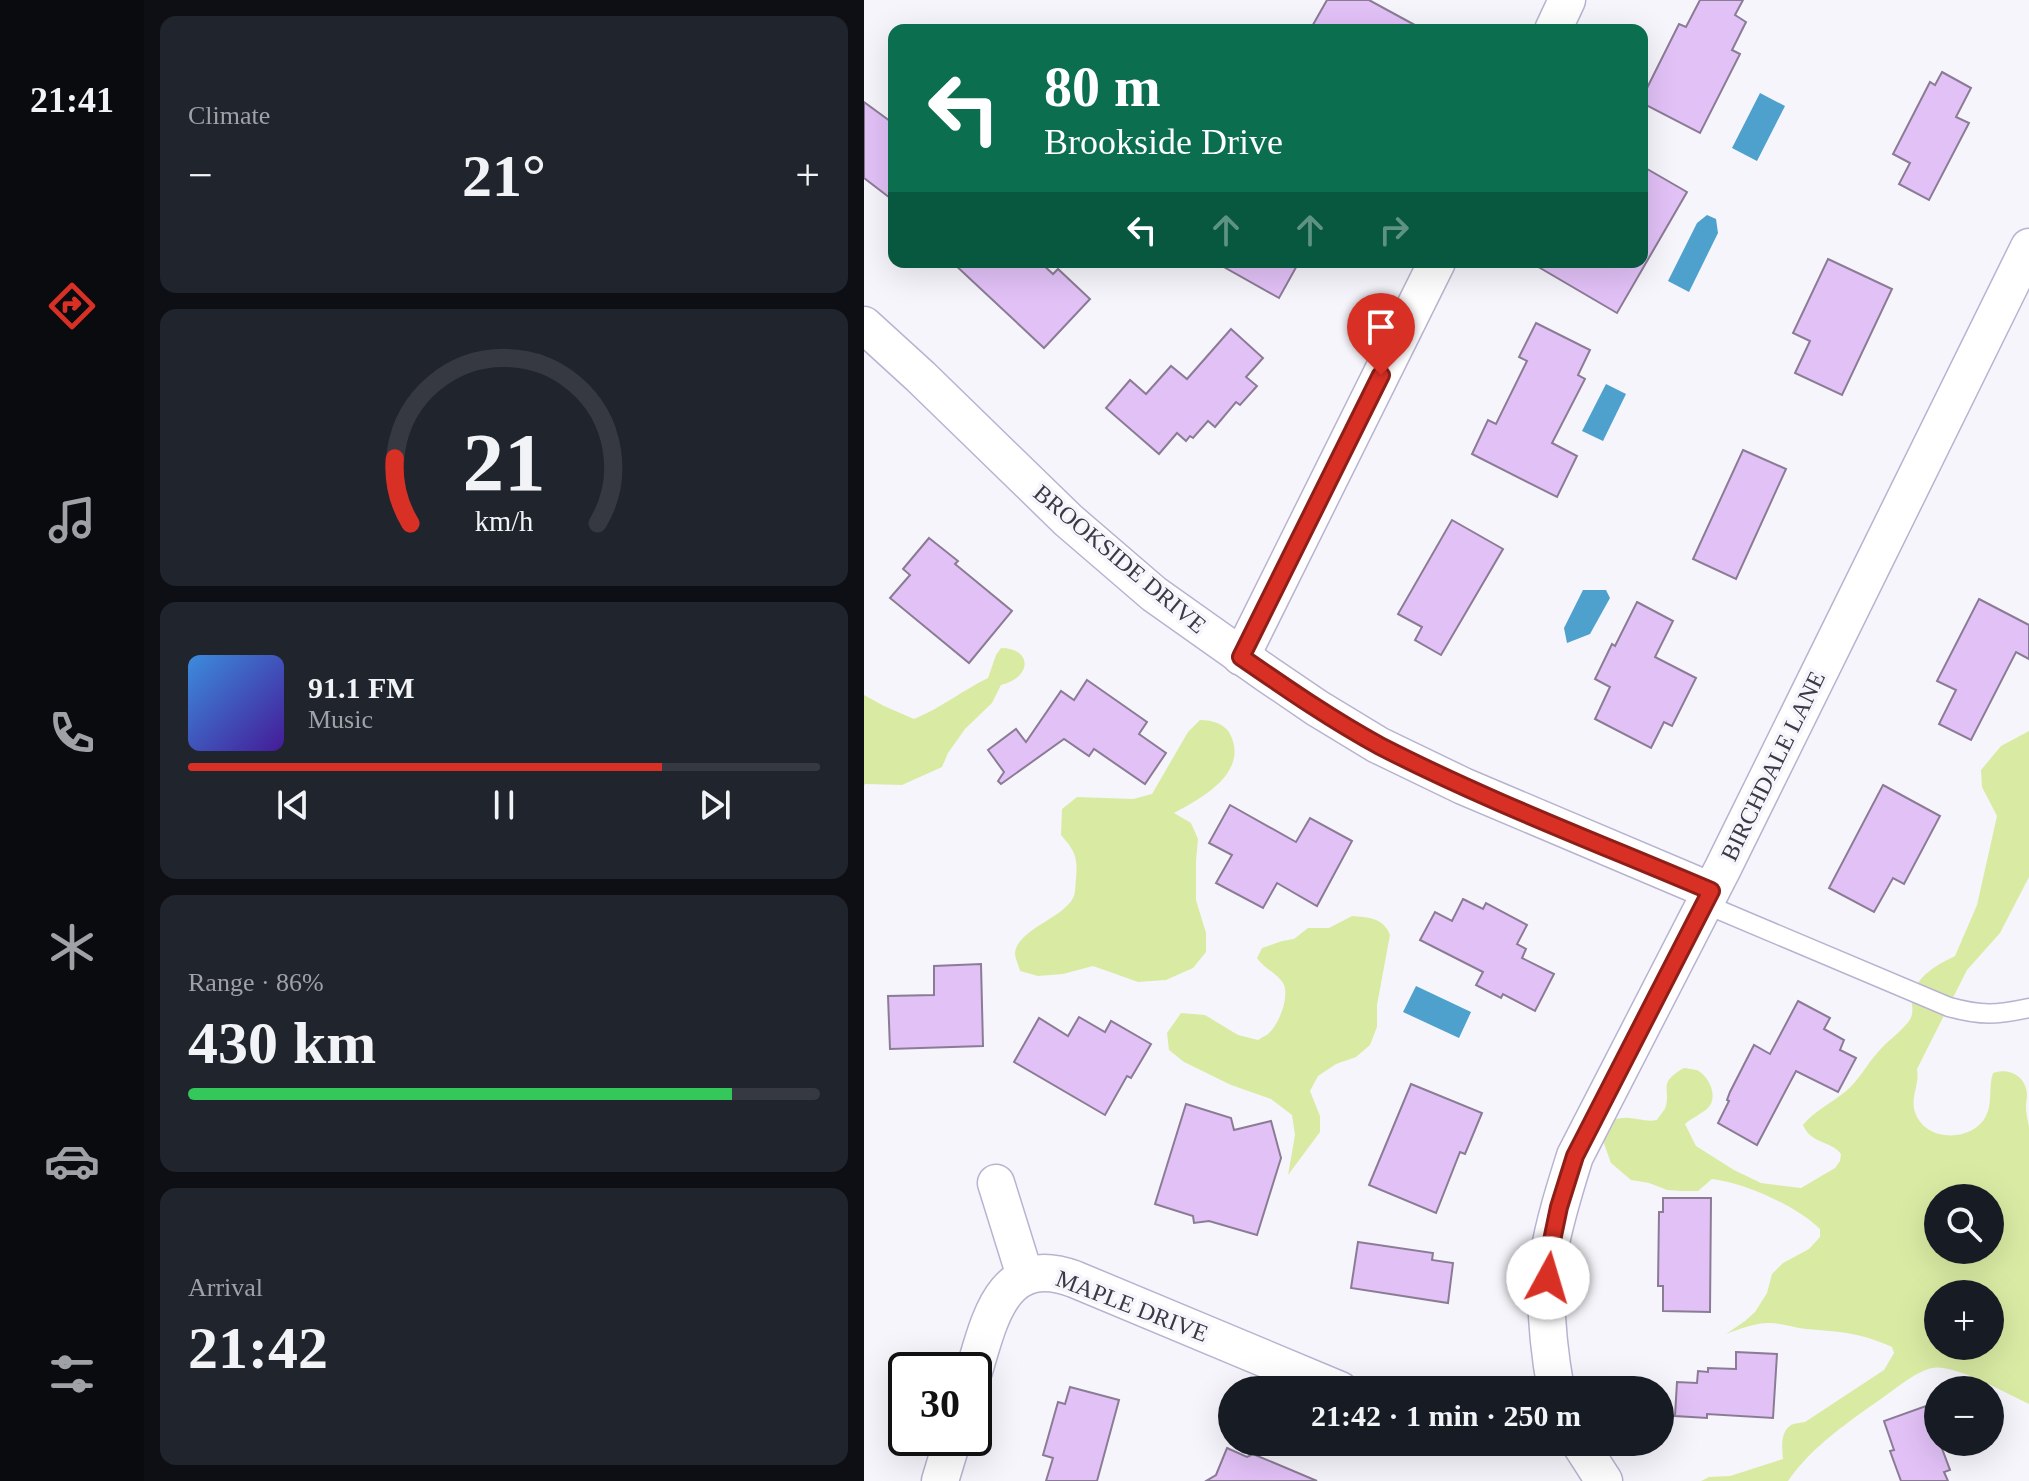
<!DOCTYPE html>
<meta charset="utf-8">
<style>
body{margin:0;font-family:Georgia,serif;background:#20242c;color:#f1f3f6;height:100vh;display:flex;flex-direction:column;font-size:30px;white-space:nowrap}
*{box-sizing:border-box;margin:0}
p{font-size:26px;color:#9ea1a6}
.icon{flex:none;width:44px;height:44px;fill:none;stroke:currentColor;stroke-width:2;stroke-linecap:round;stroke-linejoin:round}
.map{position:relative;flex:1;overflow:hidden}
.drawer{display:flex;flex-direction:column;gap:16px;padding:16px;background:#0d0f14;width:720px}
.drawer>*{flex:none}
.hud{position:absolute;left:24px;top:24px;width:760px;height:244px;border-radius:16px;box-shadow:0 8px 32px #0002;background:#0b6e4f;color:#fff;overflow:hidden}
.tools{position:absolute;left:1060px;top:1184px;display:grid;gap:16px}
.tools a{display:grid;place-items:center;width:80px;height:80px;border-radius:50%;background:#171b24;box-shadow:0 8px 32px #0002;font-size:40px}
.speed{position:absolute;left:24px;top:1352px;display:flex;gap:16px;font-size:40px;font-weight:700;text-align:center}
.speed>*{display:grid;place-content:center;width:104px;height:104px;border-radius:50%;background:#171b24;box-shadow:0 8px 32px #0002;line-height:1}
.speed .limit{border:4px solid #111;border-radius:12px;background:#fff;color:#111}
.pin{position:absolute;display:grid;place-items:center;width:68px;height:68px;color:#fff;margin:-82px -34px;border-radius:50% 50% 50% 0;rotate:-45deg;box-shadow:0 0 8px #0007}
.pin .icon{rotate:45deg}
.me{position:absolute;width:88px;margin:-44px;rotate:6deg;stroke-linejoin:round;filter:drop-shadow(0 0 6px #0008)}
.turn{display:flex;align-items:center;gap:28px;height:168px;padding:0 24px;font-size:36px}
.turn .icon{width:104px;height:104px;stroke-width:2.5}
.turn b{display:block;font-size:56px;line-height:68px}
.lanes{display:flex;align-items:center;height:76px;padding:0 24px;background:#0003;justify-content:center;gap:40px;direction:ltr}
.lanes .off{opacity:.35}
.big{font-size:60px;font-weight:600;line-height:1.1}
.drawer .card{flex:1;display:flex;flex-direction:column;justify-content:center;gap:12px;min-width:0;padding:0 28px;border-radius:16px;background:#20242c}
.drawer .dial{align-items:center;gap:0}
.dial svg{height:208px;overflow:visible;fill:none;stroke:#363941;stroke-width:7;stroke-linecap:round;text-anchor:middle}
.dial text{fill:#f1f3f6;stroke:none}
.song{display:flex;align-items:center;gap:24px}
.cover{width:96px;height:96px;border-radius:12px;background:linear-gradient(135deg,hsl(210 70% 55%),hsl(260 70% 35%))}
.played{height:8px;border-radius:4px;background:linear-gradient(90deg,#d93025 75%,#363941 75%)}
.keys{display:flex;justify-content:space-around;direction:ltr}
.heat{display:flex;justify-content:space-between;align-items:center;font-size:44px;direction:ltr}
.charge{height:12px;border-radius:6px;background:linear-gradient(90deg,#34c759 86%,#363941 0)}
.trip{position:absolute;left:354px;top:1376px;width:456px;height:80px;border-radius:40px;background:#171b24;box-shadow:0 8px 32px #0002;font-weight:600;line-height:80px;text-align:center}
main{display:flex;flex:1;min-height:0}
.menu{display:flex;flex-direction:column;width:144px;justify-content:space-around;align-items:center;background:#090b0e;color:#9ea1a6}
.menu .icon{width:56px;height:56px}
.menu .on{color:#d93025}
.menu b{font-size:36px;color:#f1f3f6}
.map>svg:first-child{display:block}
.green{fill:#d9eba3;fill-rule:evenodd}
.water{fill:#4da1cc}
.building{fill:#e2c1f7;stroke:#8b7c95;stroke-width:2}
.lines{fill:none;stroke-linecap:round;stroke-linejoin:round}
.service-casing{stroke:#b8b3d1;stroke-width:21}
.minor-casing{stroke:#b8b3d1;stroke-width:39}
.service{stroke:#fff;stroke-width:18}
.minor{stroke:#fff;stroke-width:36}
.route-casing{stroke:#8d1f18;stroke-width:20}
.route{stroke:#d93025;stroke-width:14}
.labels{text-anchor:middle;stroke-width:7;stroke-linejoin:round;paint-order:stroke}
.street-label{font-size:24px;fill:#3b3945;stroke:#f6f5fb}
</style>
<main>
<nav class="menu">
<b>21:41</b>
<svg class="icon on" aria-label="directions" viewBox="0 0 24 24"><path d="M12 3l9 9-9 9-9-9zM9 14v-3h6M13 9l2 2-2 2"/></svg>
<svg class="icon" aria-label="music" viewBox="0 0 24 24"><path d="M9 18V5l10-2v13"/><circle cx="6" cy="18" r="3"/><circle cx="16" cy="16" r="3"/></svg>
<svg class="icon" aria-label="phone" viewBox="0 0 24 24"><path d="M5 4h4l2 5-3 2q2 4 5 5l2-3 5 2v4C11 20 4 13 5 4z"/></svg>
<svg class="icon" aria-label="climate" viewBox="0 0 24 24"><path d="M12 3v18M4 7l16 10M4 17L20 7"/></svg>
<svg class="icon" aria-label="car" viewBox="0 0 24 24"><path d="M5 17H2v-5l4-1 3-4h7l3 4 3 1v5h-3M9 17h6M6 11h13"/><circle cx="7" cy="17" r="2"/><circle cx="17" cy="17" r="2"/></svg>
<svg class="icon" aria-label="filters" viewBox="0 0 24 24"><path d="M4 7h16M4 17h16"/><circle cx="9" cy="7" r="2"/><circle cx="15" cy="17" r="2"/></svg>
</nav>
<section class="drawer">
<div class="card"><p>Climate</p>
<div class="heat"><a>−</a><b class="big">21°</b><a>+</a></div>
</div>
<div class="card dial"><svg viewBox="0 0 100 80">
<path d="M14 69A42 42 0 1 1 86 69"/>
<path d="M14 69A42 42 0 0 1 8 44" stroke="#d93025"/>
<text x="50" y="56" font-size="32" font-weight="700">21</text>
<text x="50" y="72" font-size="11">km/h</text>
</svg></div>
<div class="card">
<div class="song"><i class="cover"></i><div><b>91.1 FM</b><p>Music</p></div></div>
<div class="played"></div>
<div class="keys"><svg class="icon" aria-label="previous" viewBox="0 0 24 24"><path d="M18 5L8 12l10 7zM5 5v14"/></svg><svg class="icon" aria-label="pause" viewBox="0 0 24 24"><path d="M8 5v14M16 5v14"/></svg><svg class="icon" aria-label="next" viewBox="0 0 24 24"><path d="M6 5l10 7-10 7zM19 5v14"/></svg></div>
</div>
<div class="card"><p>Range · 86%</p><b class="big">430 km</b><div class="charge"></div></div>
<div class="card"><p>Arrival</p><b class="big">21:42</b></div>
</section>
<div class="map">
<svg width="1165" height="1481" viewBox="0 0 1165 1481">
<rect width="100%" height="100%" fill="#f6f5fb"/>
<g class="green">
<path d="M137,648C168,648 169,677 137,685L128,703L101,729L84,753L78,767L38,785L1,784L0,786V695L20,706L50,719C77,708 99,690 124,678L132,655Z"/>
<path d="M336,720C349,720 362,724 367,736C384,774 336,799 310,813L327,823L334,839L332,861V900L342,933V952L329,968L302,980L274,982L229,966L199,974L174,976L156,971C155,966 151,959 151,953C153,930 199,918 209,898C212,893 211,885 212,879C214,857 211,851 197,835L198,809L213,797L269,799L288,794L324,732Z"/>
<path d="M1165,731V877L1136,933L1103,970L1053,1069C1056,1084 1046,1097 1051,1112C1061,1143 1109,1142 1122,1116C1129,1102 1124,1087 1129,1073C1145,1067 1162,1076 1163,1094C1163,1098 1162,1103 1162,1107C1162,1114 1164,1121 1165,1127V1404C1144,1394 1089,1363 1068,1368C1053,1371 1034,1387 1021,1396C986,1421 949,1445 924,1481H837L845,1477L866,1476L919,1459C918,1448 916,1432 927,1425C931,1423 936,1423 941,1422L1020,1370L1030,1353L1028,1347C994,1332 977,1332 942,1329C930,1328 917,1323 905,1323C890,1323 876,1329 862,1334L881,1321L891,1312L903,1293L908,1274L919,1263L945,1249L956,1237V1229C932,1206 882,1183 848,1179L834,1191H817L803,1190L785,1183L767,1180L747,1163L738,1138L739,1122C748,1120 756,1117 766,1118C776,1119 782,1122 793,1120C794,1118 800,1110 801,1109C808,1088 792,1084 820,1068C822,1068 832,1070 833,1070C846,1077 855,1098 843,1109C837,1114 828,1118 821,1124L832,1146L870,1170L897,1183L937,1188L971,1168L976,1161L977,1154C966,1140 948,1145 939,1125C950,1111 968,1103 982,1091C995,1080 1003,1064 1014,1052C1023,1041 1036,1033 1045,1021C1051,1012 1047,1007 1048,997C1053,975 1073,965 1091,956L1113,905L1133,816L1118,787L1117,770L1137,746ZM1074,1198H1126V1250H1074ZM1074,1294H1126V1346H1074Z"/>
<path d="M488,916C504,917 520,918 526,935L513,1005V1027L506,1045L492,1057L472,1064L454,1076L446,1091L456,1116V1132L424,1175L431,1135L428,1115L407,1099L367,1085L320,1062L305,1050L303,1033L317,1013L341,1015L374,1035L394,1040C395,1039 405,1034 405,1033C415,1024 425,998 420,985C415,974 400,969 393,958L398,948L418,941L430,939L444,928H465Z"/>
</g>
<g class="water">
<polygon points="896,93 921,106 893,161 868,148"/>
<polygon points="843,215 852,219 854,233 825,292 804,281 833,223"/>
<polygon points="742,384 762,394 739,441 718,431"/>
<polygon points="719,590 742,590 746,598 726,634 703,643 700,628"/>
<polygon points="552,986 607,1012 595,1038 539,1012"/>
</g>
<g class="building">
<polygon points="463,0 505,0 560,30 446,30"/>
<polygon points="836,0 879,0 871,15 882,22 868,50 876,54 836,133 778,103 778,98 815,24 822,27"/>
<polygon points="1078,72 1107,88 1092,117 1105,123 1065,200 1035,184 1046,163 1029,154 1066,82 1071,85"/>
<polygon points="0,102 30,124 30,201 0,178"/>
<polygon points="778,166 823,192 753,313 666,262 778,262"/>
<polygon points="964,259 1028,289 978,395 931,373 946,341 929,333"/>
<polygon points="88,262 176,262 189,274 194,269 226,299 180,348"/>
<polygon points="351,262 435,262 415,298"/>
<polygon points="672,323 726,350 714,375 721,379 688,443 713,456 693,497 608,454 624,420 632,424 663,361 655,357"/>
<polygon points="367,329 399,358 382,377 393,386 376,405 372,402 351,427 344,421 329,438 326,436 322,441 313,433 295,454 242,408 266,380 282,394 307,366 323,379"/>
<polygon points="879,450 922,469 872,579 829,559"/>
<polygon points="588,520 639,549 577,655 551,640 558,627 534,614"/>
<polygon points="65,538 94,561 91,564 148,611 105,663 26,598 46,575 39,569"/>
<polygon points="1115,599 1165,625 1165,659 1152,652 1107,740 1075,724 1092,690 1073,681"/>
<polygon points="773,602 809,621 791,657 832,678 808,726 800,722 787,748 731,719 746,687 731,679 748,644 751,646"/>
<polygon points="223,680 283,722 275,734 302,753 281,784 230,749 225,756 200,739 137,784 134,781 140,772 124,750 152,729 162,742 197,691 210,700"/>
<polygon points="1019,785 1076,816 1040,884 1029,878 1010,912 965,888"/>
<polygon points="366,805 432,842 446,818 488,841 453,906 413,883 399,908 352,883 368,855 345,843"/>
<polygon points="599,899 619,909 622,903 663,925 653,944 662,949 658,958 690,974 671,1011 639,994 637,998 612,985 619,972 556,940 571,912 588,921"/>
<polygon points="117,964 119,1046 26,1049 24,996 70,995 70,966"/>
<polygon points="934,1001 966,1018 960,1029 980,1040 976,1050 992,1058 974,1092 932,1071 893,1145 854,1123 865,1101 863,1100 866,1092 890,1045 906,1054"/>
<polygon points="215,1017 241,1032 247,1021 287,1044 267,1078 263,1076 241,1115 150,1062 175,1018 204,1036"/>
<polygon points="547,1084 618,1113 601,1154 596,1152 572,1213 505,1185"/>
<polygon points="322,1104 367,1118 370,1130 407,1121 417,1158 393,1235 345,1221 330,1223 329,1216 291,1204"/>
<polygon points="799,1198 847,1198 846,1312 799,1311 799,1286 794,1286 795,1212 799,1212"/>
<polygon points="494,1242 569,1253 568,1260 589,1263 584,1303 487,1288"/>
<polygon points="872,1352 913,1354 909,1418 843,1414 843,1418 811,1416 813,1382 833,1383 834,1371 844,1372 844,1368 872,1369"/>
<polygon points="206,1387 255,1400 233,1481 182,1481 189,1458 179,1455 194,1402 201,1404"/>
<polygon points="1062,1406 1086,1470 1080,1472 1084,1481 1037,1481 1026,1451 1030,1450 1020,1421"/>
<polygon points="363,1448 383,1457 389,1454 453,1481 342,1481 352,1475"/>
</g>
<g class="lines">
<defs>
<path id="service" d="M841,904L1085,1007C1118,1016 1132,1015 1165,1008"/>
<g id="minor">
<polyline points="689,30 703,0"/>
<polyline points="0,325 57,377 204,520 290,594 403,674 453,708 514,745 599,786 847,891"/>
<polyline points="377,657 573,262"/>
<polyline points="132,1183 161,1276"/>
<path d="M110,1371C126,1318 139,1253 210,1279L476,1390"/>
<path d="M692,1390C684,1346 679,1298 685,1253C691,1219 701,1188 711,1156L859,868L1165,247"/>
<polyline points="715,1442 740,1481"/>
<polyline points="76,1481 89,1438"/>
</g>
</defs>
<use href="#service" class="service-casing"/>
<use href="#minor" class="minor-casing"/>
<use href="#service" class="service"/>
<use href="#minor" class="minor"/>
</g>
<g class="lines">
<defs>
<path id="route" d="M517,375L377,657C422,688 468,720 516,746C623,801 737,844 847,891L711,1156L695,1207L685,1255L684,1278"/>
</defs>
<use href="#route" class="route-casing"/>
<use href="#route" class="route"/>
</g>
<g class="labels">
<g class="street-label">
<text transform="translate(256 559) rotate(40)" y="8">BROOKSIDE DRIVE</text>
<text transform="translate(909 766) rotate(-64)" y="8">BIRCHDALE LANE</text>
<text transform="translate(268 1306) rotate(21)" y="8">MAPLE DRIVE</text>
</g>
</g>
</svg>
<div class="tools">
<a><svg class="icon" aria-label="search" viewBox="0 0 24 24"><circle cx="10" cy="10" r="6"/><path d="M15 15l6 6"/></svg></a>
<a>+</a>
<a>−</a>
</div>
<div class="speed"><div class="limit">30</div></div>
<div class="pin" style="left:517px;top:375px;background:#d93025"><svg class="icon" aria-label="arrive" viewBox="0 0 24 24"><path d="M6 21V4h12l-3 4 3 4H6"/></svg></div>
<svg class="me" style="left:684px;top:1278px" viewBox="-20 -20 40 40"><circle r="19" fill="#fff"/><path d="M0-13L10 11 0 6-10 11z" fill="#d93025"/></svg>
<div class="trip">21:42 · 1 min · 250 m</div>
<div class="hud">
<div class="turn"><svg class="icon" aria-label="left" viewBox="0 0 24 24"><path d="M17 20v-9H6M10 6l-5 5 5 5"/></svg><div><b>80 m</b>Brookside Drive</div></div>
<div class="lanes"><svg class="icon" aria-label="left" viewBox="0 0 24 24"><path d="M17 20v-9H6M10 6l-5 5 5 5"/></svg><svg class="icon off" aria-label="ahead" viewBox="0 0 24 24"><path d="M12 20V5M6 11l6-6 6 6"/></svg><svg class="icon off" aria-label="ahead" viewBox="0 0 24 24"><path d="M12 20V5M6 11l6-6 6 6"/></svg><svg class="icon off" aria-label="right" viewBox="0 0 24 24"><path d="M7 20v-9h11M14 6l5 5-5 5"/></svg></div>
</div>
</div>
</main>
